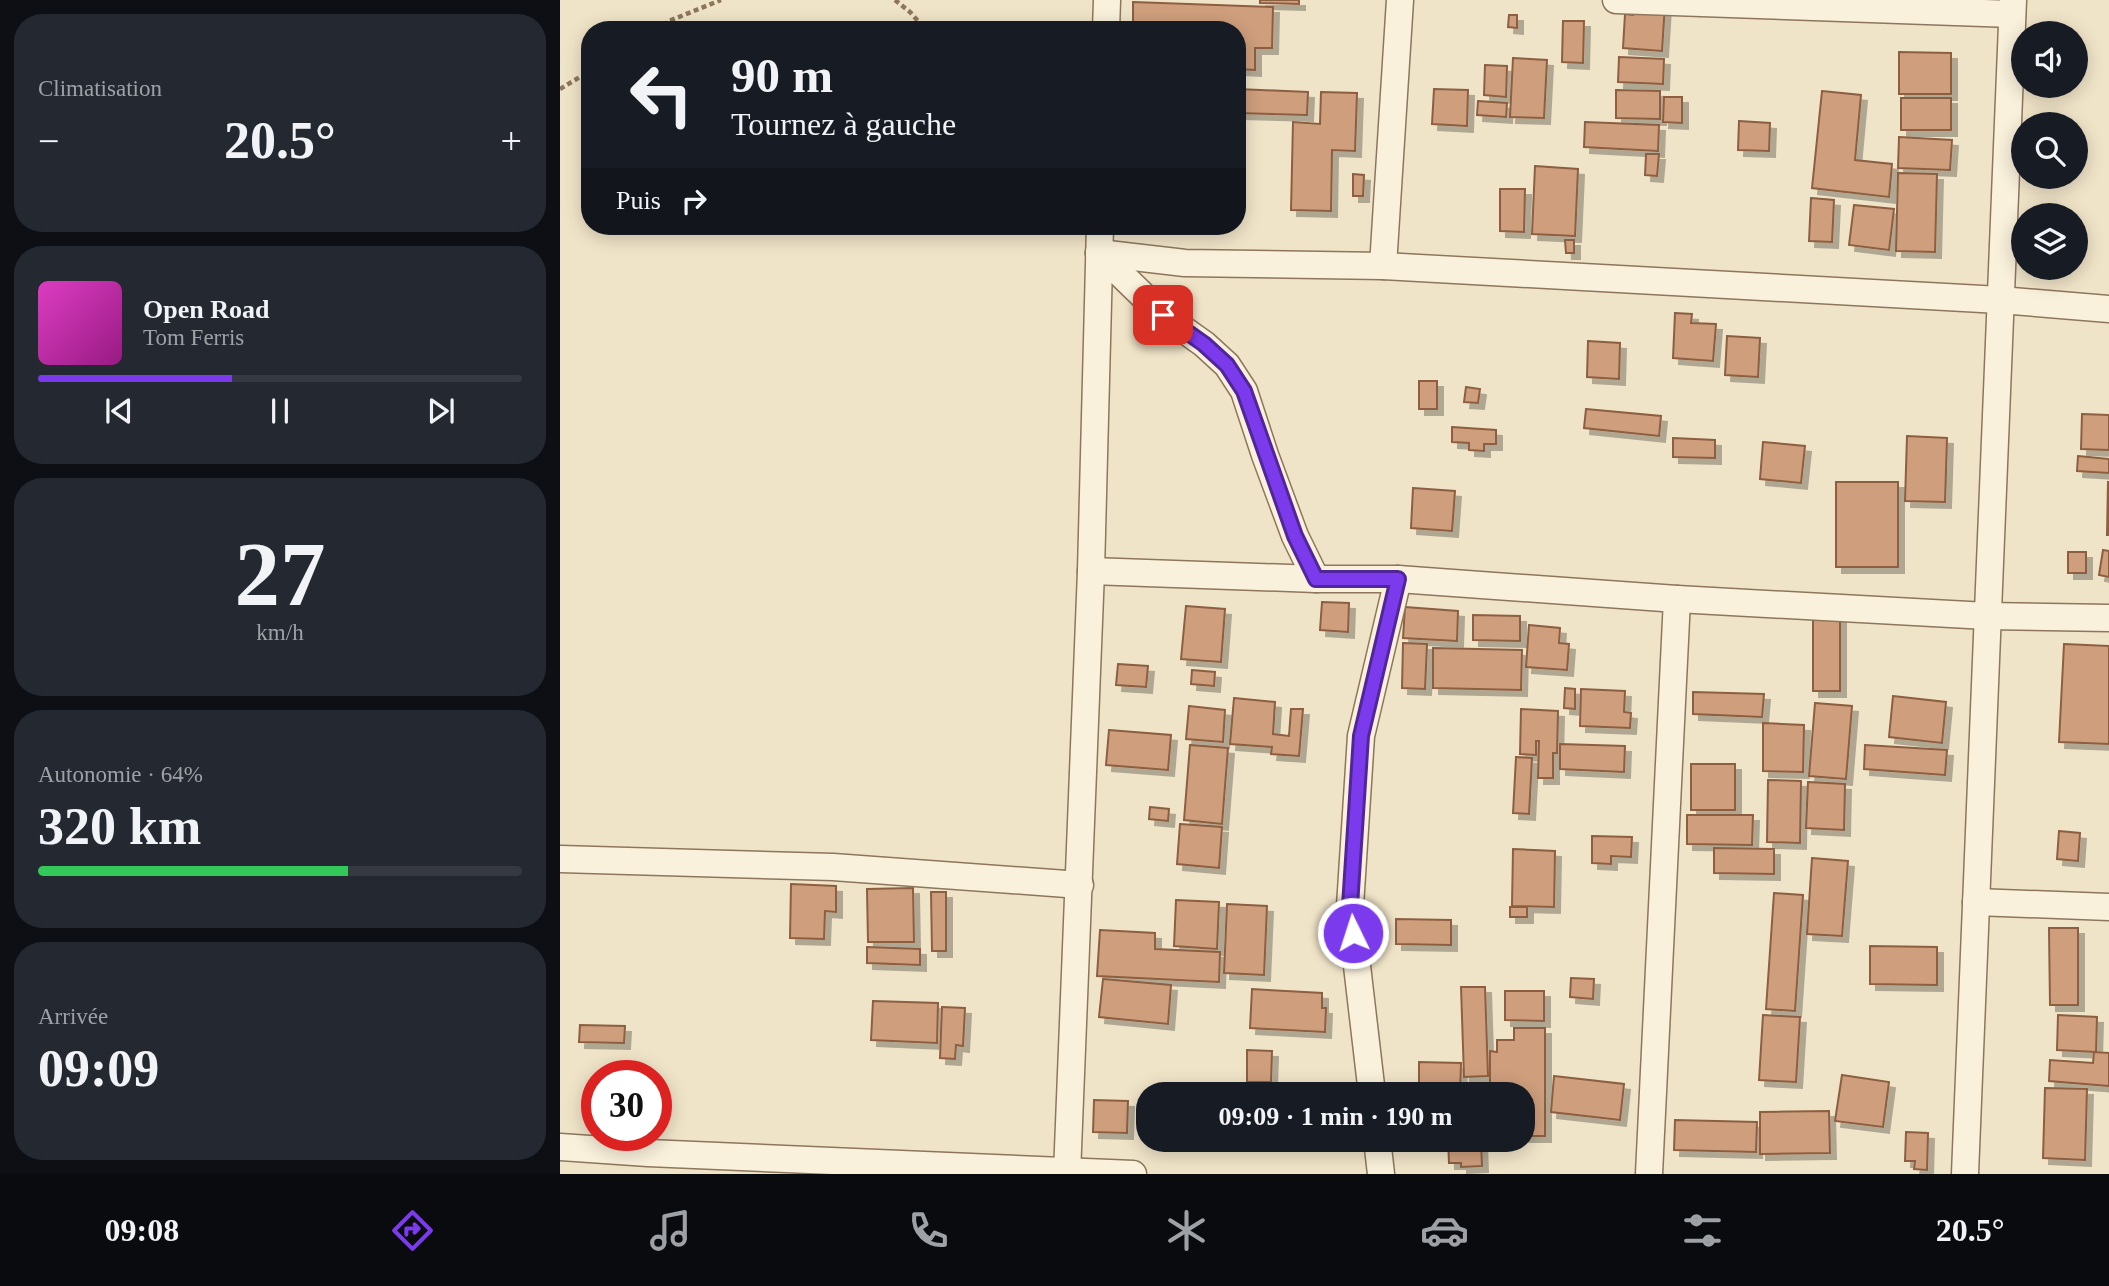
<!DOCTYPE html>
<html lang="fr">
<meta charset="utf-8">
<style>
body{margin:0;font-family:"Times New Roman",serif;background:#242831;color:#f1f3f6;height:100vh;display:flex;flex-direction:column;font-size:26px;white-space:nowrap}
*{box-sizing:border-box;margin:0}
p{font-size:23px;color:#9ea1a6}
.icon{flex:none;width:38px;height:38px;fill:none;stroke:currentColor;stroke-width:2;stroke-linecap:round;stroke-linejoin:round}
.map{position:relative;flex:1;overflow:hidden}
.drawer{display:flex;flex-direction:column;gap:14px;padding:14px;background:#0d0f14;width:560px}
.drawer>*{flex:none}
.banner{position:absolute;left:21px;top:21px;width:665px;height:214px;border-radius:28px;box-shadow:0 4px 18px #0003;background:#171b24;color:#f1f3f6;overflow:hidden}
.buttons{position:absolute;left:1451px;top:21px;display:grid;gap:14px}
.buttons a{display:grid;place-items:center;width:77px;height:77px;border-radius:50%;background:#171b24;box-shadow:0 4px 18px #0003;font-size:35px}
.speed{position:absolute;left:21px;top:1060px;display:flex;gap:14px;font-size:35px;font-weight:700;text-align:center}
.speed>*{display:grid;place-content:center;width:91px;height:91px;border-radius:50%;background:#171b24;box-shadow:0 4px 18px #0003;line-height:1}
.speed .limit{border:10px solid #d22;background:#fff;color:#111}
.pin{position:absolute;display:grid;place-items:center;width:60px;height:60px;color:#fff;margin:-30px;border-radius:14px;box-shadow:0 4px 10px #0006}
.me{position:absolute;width:77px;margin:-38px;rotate:356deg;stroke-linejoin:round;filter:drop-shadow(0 0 5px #0008)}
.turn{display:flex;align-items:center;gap:24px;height:147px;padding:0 35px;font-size:32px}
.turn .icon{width:91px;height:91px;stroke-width:2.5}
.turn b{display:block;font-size:49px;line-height:60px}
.then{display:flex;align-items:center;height:66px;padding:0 35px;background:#0003;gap:14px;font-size:26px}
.big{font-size:52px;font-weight:800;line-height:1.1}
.drawer .tile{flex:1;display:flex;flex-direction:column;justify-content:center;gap:10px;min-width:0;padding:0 24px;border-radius:28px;background:#242831}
.drawer .dial{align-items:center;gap:0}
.dial b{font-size:91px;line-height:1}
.song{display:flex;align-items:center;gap:21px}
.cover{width:84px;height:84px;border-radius:10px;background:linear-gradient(135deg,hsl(310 70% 55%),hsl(310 70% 35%))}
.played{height:7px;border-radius:4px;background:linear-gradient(90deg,#7c3aed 40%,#363941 40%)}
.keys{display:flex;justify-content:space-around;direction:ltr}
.heat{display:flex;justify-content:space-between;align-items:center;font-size:38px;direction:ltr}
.charge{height:10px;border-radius:5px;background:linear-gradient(90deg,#34c759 64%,#363941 0)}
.trip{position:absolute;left:576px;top:1082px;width:399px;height:70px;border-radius:28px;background:#171b24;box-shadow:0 4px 18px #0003;font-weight:800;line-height:70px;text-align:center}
.dock{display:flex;height:112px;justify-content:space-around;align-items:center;background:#090b0e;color:#9ea1a6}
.dock .icon{width:49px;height:49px}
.dock .on{color:#7c3aed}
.dock b{font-size:32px;color:#f1f3f6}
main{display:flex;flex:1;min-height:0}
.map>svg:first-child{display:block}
.building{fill:#cf9f7d;stroke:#8d5f41;stroke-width:2;filter:url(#shadow)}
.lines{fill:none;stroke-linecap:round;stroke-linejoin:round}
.street-casing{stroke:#8d765c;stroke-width:29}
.path{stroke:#8d765c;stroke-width:4.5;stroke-dasharray:5 3.5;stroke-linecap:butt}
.street{stroke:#faf1dc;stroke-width:26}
.route-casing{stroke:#51269a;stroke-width:18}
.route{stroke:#7c3aed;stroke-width:12}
</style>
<main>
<section class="drawer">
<div class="tile"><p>Climatisation</p>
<div class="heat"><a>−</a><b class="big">20.5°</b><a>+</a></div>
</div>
<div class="tile">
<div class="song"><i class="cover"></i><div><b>Open Road</b><p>Tom Ferris</p></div></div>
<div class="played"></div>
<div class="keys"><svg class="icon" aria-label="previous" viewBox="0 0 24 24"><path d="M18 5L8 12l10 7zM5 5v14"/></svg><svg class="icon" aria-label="pause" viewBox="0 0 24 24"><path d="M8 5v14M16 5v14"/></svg><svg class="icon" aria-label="next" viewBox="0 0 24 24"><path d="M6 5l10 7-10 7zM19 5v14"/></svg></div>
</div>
<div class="tile dial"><b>27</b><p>km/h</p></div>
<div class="tile"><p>Autonomie · 64%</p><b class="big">320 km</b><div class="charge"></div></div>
<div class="tile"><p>Arrivée</p><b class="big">09:09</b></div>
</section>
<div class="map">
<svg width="1549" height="1174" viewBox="0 0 1549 1174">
<defs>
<filter id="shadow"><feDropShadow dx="6" dy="6" stdDeviation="0" flood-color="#0004"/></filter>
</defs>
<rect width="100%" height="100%" fill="#f0e4c8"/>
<g class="building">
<polygon points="700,0 739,0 739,4 700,3"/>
<polygon points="573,2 713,7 712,48 695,48 695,70 677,69 677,30 573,30"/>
<polygon points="1105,4 1102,51 1063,48 1065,14 1073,15 1074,8"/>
<polygon points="949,15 957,15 957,28 948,27"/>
<polygon points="1003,21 1024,21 1023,63 1002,62"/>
<polygon points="1339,52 1391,53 1391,94 1339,94"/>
<polygon points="1059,57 1104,59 1103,84 1058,82"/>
<polygon points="953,58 987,60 984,118 950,117"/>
<polygon points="925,65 947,66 946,97 924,95"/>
<polygon points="677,89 748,92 747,115 677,113"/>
<polygon points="874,89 908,90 907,126 872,124"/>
<polygon points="1056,90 1100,91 1100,119 1056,118"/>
<polygon points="1262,91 1301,95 1295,160 1332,164 1329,197 1252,188"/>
<polygon points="761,92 797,93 795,151 772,150 771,211 731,210 733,122 760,124"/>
<polygon points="1104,97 1122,97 1122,123 1103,122"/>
<rect x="1341" y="98" width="50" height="32"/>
<polygon points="918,101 947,103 946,117 917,115"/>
<polygon points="1179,121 1210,123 1209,151 1178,150"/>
<polygon points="1025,122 1099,125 1098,151 1024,147"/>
<polygon points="1339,137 1392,140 1390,170 1338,168"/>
<polygon points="1086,154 1099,154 1097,176 1085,175"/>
<polygon points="975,166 1018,169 1015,236 972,234"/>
<polygon points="1338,173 1377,174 1375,252 1336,251"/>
<polygon points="793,174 804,175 803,196 793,196"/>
<polygon points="940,189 965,189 964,232 940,231"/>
<polygon points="1251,198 1274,200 1272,242 1249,241"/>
<polygon points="1294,205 1334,209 1329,250 1289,245"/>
<polygon points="1005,240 1014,240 1014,253 1006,253"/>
<polygon points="1115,313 1132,314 1131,323 1156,324 1153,361 1113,358"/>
<polygon points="1167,336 1200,338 1198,377 1165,375"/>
<polygon points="1028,341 1060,343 1059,379 1027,377"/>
<rect x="859" y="381" width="18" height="28"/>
<polygon points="906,387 920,389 918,403 904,402"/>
<polygon points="1026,409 1101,416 1099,436 1024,428"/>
<polygon points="1522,414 1549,415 1549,450 1521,449"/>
<polygon points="892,427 936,430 936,444 924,444 924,451 909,450 909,443 892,442"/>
<polygon points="1347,436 1387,438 1385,502 1345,501"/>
<polygon points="1113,438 1155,440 1155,458 1113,457"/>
<polygon points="1203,442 1245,446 1241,483 1200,479"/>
<polygon points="1518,456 1549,459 1549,473 1517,471"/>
<rect x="1276" y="482" width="62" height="85"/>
<polygon points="1548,482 1549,482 1549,535 1547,535"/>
<polygon points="853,488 895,491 892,531 851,528"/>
<polygon points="1543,550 1549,551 1549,577 1539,575"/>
<rect x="1508" y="552" width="18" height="21"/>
<polygon points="762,602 789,603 788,632 760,630"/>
<polygon points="626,606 665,609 661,662 621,659"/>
<polygon points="845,607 898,611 897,641 843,638"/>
<polygon points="913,615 960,616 960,641 913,640"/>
<polygon points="1253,615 1280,616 1280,691 1253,691"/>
<polygon points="969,625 1000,628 999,643 1009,644 1007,670 966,667"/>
<polygon points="843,643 867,644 865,689 842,688"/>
<polygon points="1504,644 1549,646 1549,744 1499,742"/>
<polygon points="873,648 962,650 961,690 873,688"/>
<polygon points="558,664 588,666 586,687 556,685"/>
<polygon points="632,670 655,672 654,686 631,684"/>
<polygon points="1005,688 1015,689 1015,709 1004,708"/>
<polygon points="1021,689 1065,691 1064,712 1071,713 1070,728 1020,726"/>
<polygon points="1133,692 1204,694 1202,717 1133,714"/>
<polygon points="1333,696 1386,702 1382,743 1329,737"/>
<polygon points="674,698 715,702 713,734 729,736 731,709 743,709 739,756 711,754 712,747 670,744"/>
<polygon points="1255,703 1292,706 1286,779 1249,776"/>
<polygon points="629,706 665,710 663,742 626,739"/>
<polygon points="961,709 998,711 997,753 993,753 993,778 978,778 979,741 976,741 976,755 960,754"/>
<polygon points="1203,723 1244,725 1243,772 1203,771"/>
<polygon points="549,730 611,735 608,770 546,765"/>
<polygon points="1000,744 1065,746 1064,772 1000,769"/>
<polygon points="630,745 668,748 662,824 624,820"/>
<polygon points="1305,745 1387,750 1385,775 1304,769"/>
<polygon points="956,757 972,758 969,814 953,813"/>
<rect x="1131" y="764" width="44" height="46"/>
<polygon points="1208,780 1241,781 1240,843 1207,842"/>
<polygon points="1248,782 1285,784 1284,830 1246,828"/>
<polygon points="590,807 609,809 608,821 589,819"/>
<polygon points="1127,815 1193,815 1192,845 1127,844"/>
<polygon points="620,824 662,827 659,868 617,864"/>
<polygon points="1499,831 1520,833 1518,861 1497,859"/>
<polygon points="1032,836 1072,837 1071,857 1051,856 1051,864 1032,863"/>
<polygon points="1154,848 1214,849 1214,874 1154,873"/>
<polygon points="953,849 995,851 994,907 952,906"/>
<polygon points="1252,858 1288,861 1282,936 1247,934"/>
<polygon points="231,884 276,886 276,912 265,911 264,939 230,938"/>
<polygon points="353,888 354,942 308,942 307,889"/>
<polygon points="371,892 386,892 386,951 372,951"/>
<polygon points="1214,893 1243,895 1235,1011 1206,1009"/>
<polygon points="616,900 659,902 657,949 614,946"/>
<polygon points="667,904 707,906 704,975 664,973"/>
<rect x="950" y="907" width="17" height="10"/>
<polygon points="836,919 891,920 891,945 836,944"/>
<polygon points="1489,928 1518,928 1518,1005 1490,1005"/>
<polygon points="540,930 595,933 595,949 660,952 659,982 537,976"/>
<polygon points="1310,946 1377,947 1377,985 1310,984"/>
<polygon points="307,947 360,949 360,965 307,963"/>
<polygon points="1011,978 1034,979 1033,999 1010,997"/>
<polygon points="543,979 611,985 608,1024 539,1017"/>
<polygon points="901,987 925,987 928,1076 904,1077"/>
<polygon points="692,989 762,993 762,1008 766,1008 765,1032 690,1028"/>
<polygon points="945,991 984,991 984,1021 945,1020"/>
<polygon points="313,1001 378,1003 377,1043 311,1040"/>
<polygon points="382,1007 405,1008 403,1046 396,1045 395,1059 380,1058"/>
<polygon points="1203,1015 1240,1017 1236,1082 1199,1080"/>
<polygon points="1498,1015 1537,1017 1536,1052 1497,1050"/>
<polygon points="20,1025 65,1026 64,1043 19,1042"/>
<polygon points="954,1028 985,1028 985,1136 962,1136 962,1094 930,1094 930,1051 937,1052 937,1040 954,1040"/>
<polygon points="687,1050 712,1051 711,1082 687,1082"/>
<polygon points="1534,1052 1549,1053 1549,1086 1489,1081 1490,1060 1533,1063"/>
<polygon points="859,1062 901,1063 900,1094 859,1094"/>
<polygon points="1282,1075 1329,1082 1323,1127 1275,1121"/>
<polygon points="994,1076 1064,1084 1060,1120 991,1112"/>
<polygon points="687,1086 771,1090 771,1094 687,1094"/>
<polygon points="1485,1088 1527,1089 1525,1160 1483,1158"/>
<polygon points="534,1100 568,1101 567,1133 533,1132"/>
<polygon points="1269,1111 1270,1153 1200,1154 1200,1112"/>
<polygon points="1115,1120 1197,1122 1196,1152 1114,1150"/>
<polygon points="1346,1132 1368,1133 1367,1170 1354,1169 1355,1161 1345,1161"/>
<polygon points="888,1139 921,1139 922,1166 901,1167 901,1163 889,1163"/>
</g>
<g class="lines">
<defs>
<g id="street">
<polyline points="1056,0 1452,14"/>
<polyline points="546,30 547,0"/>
<polyline points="539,253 625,263 823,266 1440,300 1549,309"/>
<polyline points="539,253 603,315 644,344 667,365 684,391 705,455 735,536 756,579"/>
<polyline points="823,266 840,0"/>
<polyline points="531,571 756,579 838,579 1117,599 1427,616 1549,618"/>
<polyline points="0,859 273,867 520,885"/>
<polyline points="1416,902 1549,907"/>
<polyline points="812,1094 790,906 801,736 838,579"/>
<polyline points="817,1139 821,1174"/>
<polyline points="0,1147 88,1153 573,1174"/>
<polyline points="507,1174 531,571 540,226"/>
<polyline points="1089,1174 1117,599"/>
<polyline points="1405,1174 1453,0"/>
</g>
</defs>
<use href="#street" class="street-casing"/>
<g class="path">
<polyline points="335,0 350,12 366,30"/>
<polyline points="96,30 109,21 161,0"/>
<polyline points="0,89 30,71"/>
</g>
<use href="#street" class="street"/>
</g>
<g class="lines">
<defs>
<polyline id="route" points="603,315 644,344 667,365 684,391 735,536 756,579 838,579 801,736 790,906 793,933"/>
</defs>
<use href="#route" class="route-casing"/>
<use href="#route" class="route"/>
</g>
</svg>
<div class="buttons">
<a><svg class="icon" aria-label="sound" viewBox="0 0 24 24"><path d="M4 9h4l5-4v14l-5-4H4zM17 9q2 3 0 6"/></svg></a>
<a><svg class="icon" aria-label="search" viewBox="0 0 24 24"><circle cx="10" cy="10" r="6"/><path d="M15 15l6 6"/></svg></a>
<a><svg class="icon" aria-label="layers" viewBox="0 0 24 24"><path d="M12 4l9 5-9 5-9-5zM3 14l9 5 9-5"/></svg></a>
</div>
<div class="speed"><div class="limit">30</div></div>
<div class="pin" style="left:603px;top:315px;background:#d93025"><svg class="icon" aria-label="arrive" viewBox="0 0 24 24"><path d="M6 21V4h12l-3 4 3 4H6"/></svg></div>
<svg class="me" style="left:793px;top:933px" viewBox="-20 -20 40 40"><circle r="17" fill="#7c3aed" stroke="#fff" stroke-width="3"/><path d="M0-11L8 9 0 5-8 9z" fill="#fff"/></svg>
<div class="trip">09:09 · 1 min · 190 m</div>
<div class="banner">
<div class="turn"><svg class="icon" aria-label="left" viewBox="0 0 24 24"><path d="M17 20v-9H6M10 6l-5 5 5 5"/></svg><div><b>90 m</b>Tournez à gauche</div></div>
<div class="then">Puis<svg class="icon" aria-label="right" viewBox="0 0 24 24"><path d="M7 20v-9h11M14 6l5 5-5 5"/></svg></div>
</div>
</div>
</main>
<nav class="dock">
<b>09:08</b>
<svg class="icon on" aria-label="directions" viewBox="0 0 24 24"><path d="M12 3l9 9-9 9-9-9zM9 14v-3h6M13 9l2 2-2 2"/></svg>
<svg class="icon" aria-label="music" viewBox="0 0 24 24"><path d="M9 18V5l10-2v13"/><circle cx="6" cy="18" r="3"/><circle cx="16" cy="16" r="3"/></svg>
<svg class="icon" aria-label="phone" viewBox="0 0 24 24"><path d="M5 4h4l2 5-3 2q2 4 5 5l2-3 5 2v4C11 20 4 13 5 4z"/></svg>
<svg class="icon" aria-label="climate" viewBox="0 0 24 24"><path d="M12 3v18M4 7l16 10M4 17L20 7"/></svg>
<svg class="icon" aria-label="car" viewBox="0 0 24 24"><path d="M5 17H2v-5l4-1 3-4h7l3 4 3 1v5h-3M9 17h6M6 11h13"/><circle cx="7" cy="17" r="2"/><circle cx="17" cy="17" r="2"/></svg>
<svg class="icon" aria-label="filters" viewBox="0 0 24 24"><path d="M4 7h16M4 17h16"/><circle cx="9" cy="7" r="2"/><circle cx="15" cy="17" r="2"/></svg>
<b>20.5°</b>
</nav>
